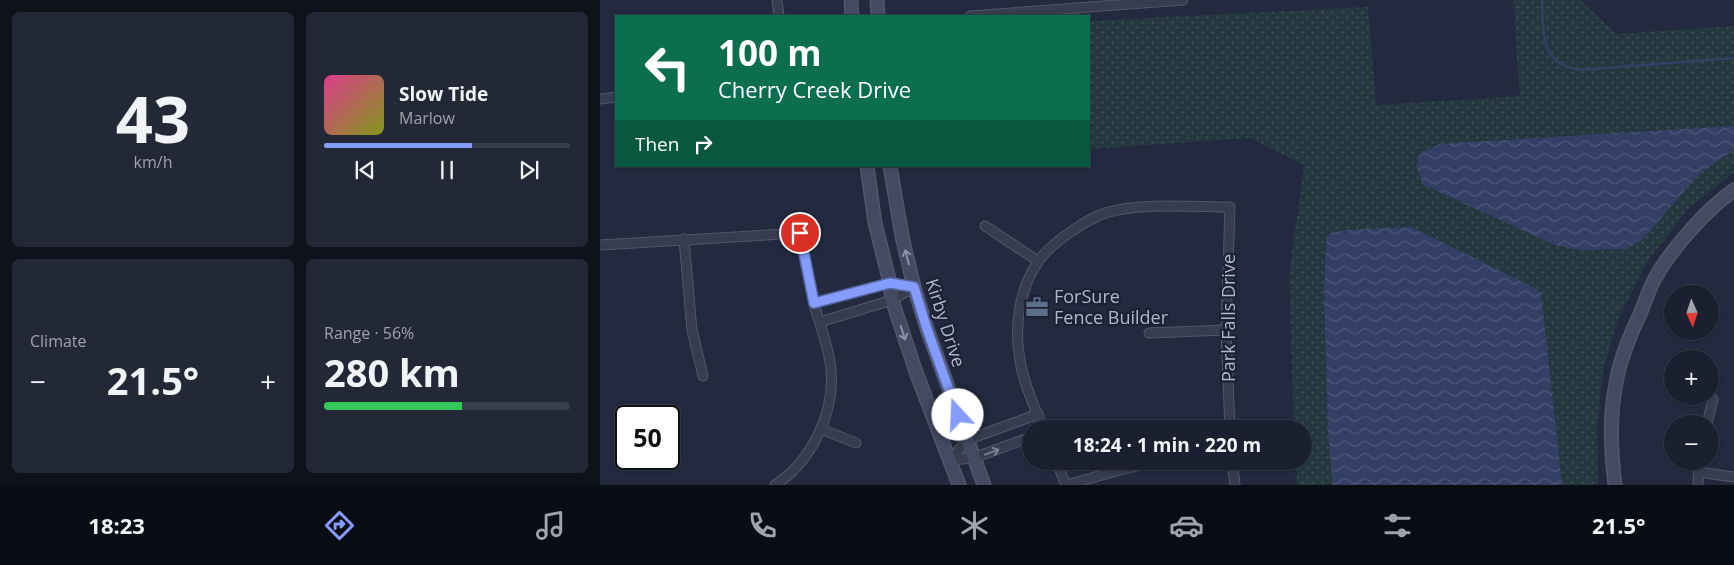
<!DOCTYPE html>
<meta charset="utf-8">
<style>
body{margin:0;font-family:"Open Sans",sans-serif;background:#232837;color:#f1f3f6;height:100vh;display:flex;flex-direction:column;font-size:19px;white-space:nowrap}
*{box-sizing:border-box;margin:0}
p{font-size:16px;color:#9fa3aa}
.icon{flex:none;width:28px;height:28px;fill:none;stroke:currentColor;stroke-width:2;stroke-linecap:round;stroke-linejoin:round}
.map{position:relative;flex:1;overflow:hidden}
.details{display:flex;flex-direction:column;gap:12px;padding:12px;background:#0e121a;width:600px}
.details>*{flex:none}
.hud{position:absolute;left:15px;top:15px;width:475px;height:152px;border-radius:0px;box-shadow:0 1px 4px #0004,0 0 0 1px #383e4b;background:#0b6e4f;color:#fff;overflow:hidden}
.needle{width:32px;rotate:177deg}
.buttons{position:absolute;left:1064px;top:285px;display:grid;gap:10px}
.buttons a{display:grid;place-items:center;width:55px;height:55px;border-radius:50%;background:#1a202f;box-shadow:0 1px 4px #0004,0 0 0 1px #383e4b;font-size:25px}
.speed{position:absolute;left:15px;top:405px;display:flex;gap:10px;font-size:25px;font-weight:700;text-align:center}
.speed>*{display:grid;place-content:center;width:65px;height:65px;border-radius:50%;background:#1a202f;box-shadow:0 1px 4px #0004,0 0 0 1px #383e4b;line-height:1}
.speed .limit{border:2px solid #111;border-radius:8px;background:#fff;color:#111}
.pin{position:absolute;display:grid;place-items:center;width:42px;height:42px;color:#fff;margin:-21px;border:2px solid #fff;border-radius:50%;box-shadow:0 1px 5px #0007}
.me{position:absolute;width:55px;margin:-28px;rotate:340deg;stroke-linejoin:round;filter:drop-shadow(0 0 4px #0008)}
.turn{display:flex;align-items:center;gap:18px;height:105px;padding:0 20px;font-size:22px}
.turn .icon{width:65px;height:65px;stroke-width:2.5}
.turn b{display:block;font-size:35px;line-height:42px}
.then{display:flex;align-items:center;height:48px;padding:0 20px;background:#0003;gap:10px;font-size:19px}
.big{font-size:38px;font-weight:700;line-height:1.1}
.details .card{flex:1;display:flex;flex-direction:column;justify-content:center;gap:8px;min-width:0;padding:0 18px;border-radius:8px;background:#232837}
.details .dial{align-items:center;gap:0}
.dial b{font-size:65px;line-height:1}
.song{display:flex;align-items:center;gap:15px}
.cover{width:60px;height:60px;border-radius:8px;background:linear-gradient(135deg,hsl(330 70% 55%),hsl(70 70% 35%))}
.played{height:5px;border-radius:2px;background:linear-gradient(90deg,#849dfd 60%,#383e4b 60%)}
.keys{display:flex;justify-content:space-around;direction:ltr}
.heat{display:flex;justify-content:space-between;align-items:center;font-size:28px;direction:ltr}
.charge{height:8px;border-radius:4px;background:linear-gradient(90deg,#34c759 56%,#383e4b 0)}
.details .tiles{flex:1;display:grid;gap:12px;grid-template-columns:repeat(2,1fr)}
.trip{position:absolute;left:422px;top:420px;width:290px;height:50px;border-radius:25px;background:#1a202f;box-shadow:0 1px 4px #0004,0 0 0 1px #383e4b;font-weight:700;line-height:50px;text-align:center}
.tabs{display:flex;height:80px;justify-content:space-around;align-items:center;background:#0a0d13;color:#9fa3aa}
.tabs .icon{width:35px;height:35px}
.tabs .active{color:#849dfd}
.tabs b{font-size:22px;color:#f1f3f6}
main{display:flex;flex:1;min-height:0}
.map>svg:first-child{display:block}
.grass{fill:url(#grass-dots)}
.water{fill:url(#water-waves)}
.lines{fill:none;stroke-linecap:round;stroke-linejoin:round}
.stream{stroke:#343f65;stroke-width:2.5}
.street-casing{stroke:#52576a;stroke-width:11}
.secondary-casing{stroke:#52576a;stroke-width:15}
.street{stroke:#373c4f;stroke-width:9}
.secondary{stroke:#444a62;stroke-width:12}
.oneway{stroke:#8c91a6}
.oneway2{stroke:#7b8093}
.route-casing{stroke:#5666a4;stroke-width:12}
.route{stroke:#849dfd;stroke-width:9}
.labels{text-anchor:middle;stroke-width:4.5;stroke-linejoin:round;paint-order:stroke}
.poi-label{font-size:18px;fill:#b3b7ca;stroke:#1c2134;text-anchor:start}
.street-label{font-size:18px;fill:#b3b7ca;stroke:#1c2134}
</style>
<main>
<section class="details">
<div class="tiles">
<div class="card dial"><b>43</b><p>km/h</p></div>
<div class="card">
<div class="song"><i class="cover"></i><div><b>Slow Tide</b><p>Marlow</p></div></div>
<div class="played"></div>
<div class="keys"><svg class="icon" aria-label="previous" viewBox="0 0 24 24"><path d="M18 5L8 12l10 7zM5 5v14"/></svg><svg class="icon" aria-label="pause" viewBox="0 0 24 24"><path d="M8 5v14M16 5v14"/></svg><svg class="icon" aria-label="next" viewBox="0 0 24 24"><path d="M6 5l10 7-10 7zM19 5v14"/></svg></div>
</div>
<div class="card"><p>Climate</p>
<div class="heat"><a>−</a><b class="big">21.5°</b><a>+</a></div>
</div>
<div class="card"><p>Range · 56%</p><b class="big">280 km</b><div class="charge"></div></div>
</div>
</section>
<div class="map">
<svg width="1134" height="485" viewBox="0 0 1134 485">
<defs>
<pattern id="grass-dots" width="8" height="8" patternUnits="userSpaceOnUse" patternTransform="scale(1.25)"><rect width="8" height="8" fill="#253840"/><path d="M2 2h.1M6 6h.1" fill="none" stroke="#42535a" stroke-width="1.8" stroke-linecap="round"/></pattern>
<pattern id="water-waves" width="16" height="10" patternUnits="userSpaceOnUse" patternTransform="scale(1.25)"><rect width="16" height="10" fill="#343f65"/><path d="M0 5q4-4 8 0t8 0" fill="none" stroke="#4f587a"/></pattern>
</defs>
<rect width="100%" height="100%" fill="#232a3f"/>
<polygon class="grass" points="913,0 980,0 1016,34 1134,26 1134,172 1089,208 1047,262 1018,319 1003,370 997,428 998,485 697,485 696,461 704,461 704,429 694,429 689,276 704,165 650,138 489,149 489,21 768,7 776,105 920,96"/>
<g class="water">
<polygon points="1134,126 1134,150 1099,174 1042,240 1026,249 980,250 955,245 824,185 816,167 820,154 840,144"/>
<polygon points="811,227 935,288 941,293 962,485 733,485 728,432 724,293 726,242 729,234 746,230"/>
</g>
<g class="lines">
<path class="stream" d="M942,0C943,22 940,56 965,66C970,68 975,69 980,70L1134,58"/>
<defs>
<g id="street">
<polyline points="177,0 179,16"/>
<polyline points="370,16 583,0"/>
<polyline points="0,99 16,97"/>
<polyline points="385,226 438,261"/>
<polyline points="84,239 92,330 103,376"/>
<path d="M0,245L200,233C204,255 208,278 213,300C219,324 229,346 231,370C235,413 211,462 175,485"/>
<polyline points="214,303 290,283 314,287"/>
<polyline points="220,322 292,300 314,287"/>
<polyline points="549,333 626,330"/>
<polyline points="1107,424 1113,399"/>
<polyline points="221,429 256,443"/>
<path d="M443,429C435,407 423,383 420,360C414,328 419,289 438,262C446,250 460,239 472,231C482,224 494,217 505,213C542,202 592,207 630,207L626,330L630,429"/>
<polyline points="351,460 367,440 438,414"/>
<polyline points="351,460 373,458 431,437"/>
<polyline points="456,461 466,485"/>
<polyline points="632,461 635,485"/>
<polyline points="1098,472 1134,477"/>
<polyline points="467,485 516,471 558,461"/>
<polyline points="1098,485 1099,461"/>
</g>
<g id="secondary">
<polyline points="251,0 252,16"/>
<polyline points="277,0 278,16"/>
<polyline points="267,166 275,223 290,283 292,300 316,372 359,485"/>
<polyline points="290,166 302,236 314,287 327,329 384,485"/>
<path d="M1015,485C1011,451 1009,417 1016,383C1020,358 1030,335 1041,312C1045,301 1049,290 1054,280C1070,250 1107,209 1134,190"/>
</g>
</defs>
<use href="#street" class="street-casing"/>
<use href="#secondary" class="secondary-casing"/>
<use href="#street" class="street"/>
<use href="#secondary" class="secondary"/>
</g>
<defs><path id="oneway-shaft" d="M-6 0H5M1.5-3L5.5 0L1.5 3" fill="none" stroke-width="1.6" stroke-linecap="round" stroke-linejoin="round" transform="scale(1.25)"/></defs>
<g class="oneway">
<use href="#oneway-shaft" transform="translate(307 257) rotate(-104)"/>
<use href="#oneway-shaft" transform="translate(303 333) rotate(72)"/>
</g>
<use class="oneway2" href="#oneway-shaft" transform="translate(392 452) rotate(-20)"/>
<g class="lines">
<defs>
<polyline id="route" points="200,233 214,303 290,283 314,287 327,329 358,415"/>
</defs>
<use href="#route" class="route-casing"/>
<use href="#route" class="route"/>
</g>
<defs>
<symbol id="office-bare" viewBox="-9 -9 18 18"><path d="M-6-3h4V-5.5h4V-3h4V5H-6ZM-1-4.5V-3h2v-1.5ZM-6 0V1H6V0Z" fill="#5c6f8a" stroke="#1c2134" stroke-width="2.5" paint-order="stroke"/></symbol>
</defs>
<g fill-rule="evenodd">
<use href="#office-bare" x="421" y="291" width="32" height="32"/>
</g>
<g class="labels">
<g class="poi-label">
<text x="454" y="303">ForSure<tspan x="454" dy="21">Fence Builder</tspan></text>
</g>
<g class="street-label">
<text transform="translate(629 318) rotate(-90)" y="6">Park Falls Drive</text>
<text transform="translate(345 323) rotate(72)" y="6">Kirby Drive</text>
</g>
</g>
</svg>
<div class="buttons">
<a><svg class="needle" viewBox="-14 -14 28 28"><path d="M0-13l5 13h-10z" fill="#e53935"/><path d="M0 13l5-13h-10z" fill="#9fa3aa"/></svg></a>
<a>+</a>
<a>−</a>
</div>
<div class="speed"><div class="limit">50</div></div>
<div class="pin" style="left:200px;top:233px;background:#d93025"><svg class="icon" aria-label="arrive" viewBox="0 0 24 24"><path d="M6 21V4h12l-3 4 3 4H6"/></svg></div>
<svg class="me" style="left:358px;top:415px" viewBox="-20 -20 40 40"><circle r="19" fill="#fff"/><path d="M0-13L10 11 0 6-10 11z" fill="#849dfd"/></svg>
<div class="trip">18:24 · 1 min · 220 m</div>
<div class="hud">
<div class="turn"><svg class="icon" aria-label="left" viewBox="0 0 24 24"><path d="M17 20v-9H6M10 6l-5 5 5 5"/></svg><div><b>100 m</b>Cherry Creek Drive</div></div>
<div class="then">Then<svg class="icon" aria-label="right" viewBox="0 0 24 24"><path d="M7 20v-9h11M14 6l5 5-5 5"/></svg></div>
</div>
</div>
</main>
<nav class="tabs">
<b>18:23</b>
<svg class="icon active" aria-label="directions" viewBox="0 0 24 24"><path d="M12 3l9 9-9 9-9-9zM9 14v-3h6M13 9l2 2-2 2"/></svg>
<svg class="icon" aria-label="music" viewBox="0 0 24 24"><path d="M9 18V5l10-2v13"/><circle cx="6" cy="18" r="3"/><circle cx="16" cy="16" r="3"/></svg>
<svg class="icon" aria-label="phone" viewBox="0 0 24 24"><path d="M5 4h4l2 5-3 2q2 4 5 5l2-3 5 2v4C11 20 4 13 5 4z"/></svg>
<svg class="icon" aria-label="climate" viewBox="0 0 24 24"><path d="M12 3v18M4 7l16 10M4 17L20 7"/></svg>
<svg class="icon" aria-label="car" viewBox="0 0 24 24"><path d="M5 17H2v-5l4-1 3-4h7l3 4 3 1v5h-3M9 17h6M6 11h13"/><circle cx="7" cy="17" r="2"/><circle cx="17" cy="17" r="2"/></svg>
<svg class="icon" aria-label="filters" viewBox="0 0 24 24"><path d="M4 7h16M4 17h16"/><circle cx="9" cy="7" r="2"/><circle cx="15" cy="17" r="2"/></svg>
<b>21.5°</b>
</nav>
